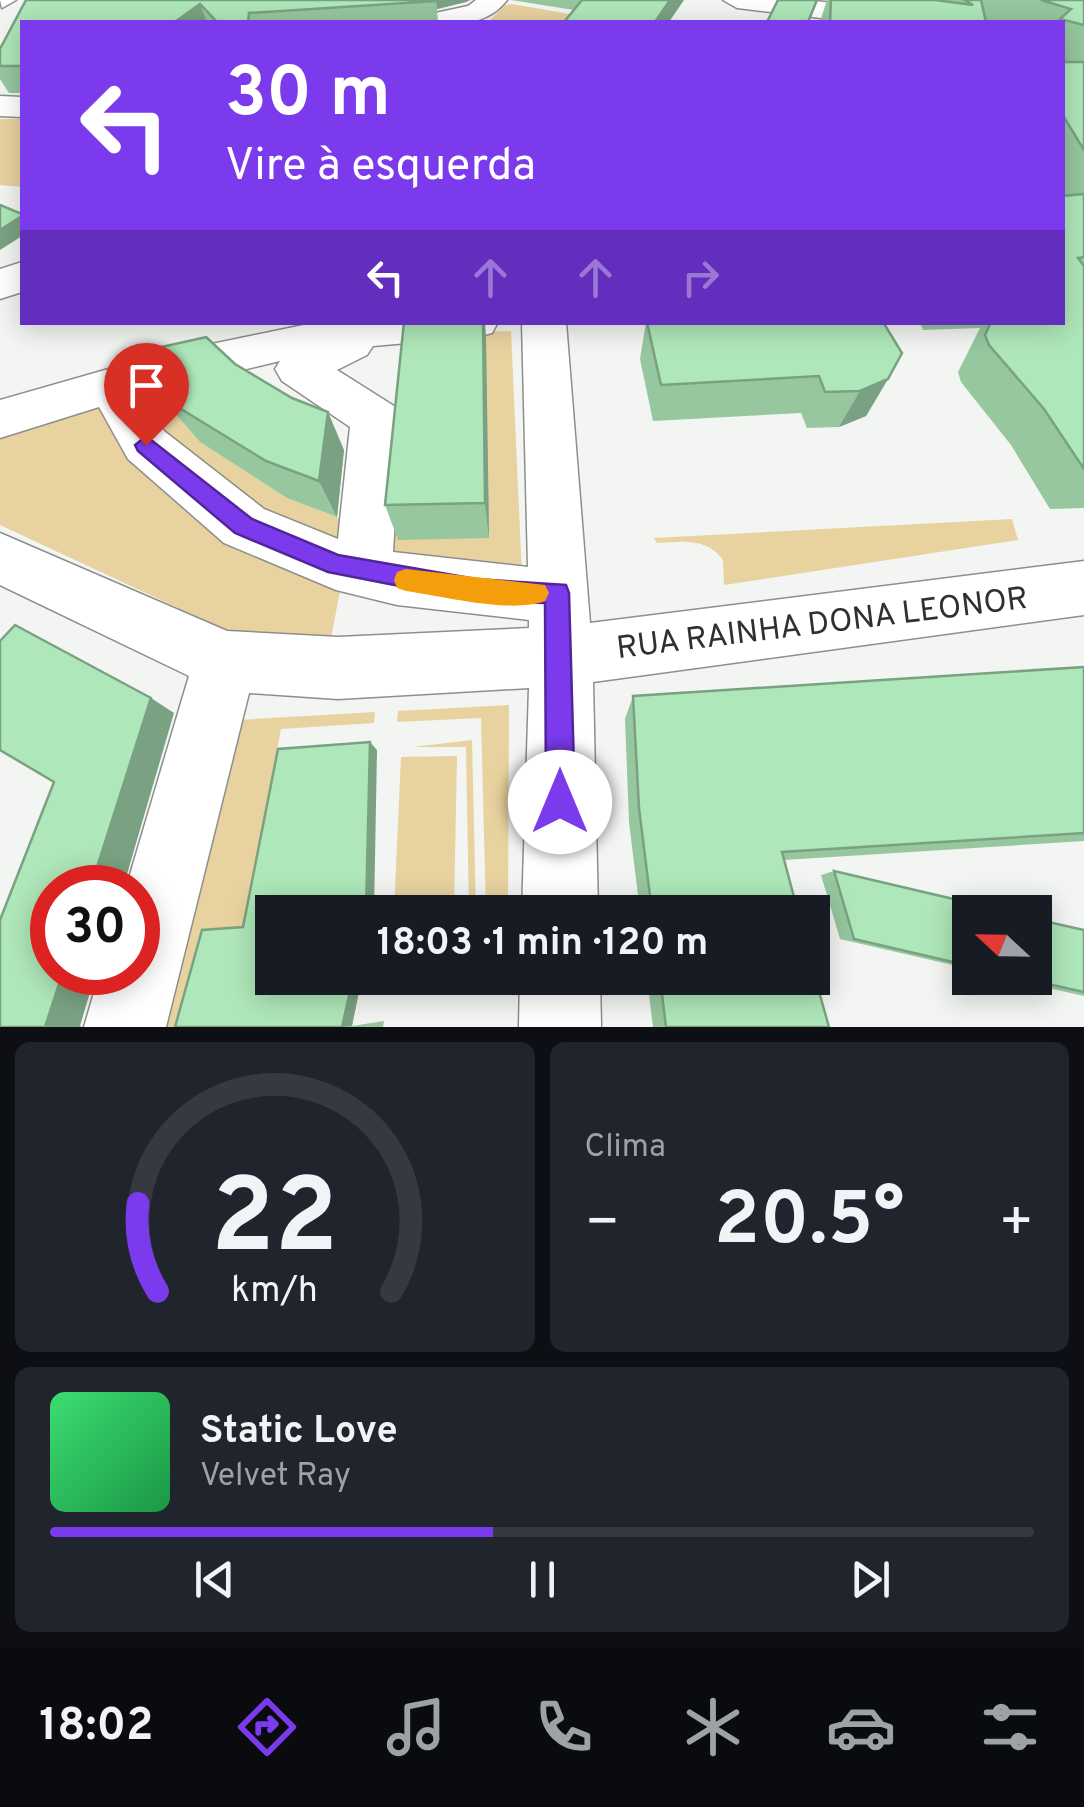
<!DOCTYPE html>
<html lang="pt">
<meta charset="utf-8">
<style>
body{margin:0;font-family:Overpass,sans-serif;background:#20242c;color:#f1f3f6;height:100vh;display:flex;flex-direction:column;font-size:38px;white-space:nowrap}
*{box-sizing:border-box;margin:0}
p{font-size:32px;color:#9ea1a6}
.icon{flex:none;width:55px;height:55px;fill:none;stroke:currentColor;stroke-width:2;stroke-linecap:round;stroke-linejoin:round}
.map{position:relative;height:1027px;overflow:hidden}
.side{display:flex;flex-direction:column;gap:15px;padding:15px;background:#0d0f14;flex:1}
.side>*{flex:none}
.hud{position:absolute;left:20px;top:20px;width:1045px;height:305px;border-radius:0px;box-shadow:0 5px 25px #0003;background:#7c3aed;color:#fff;overflow:hidden}
.needle{width:65px;rotate:292deg}
.tools{position:absolute;left:952px;top:895px;display:grid;gap:20px}
.tools a{display:grid;place-items:center;width:100px;height:100px;border-radius:0px;background:#171b24;box-shadow:0 5px 25px #0003;font-size:50px}
.speed{position:absolute;left:30px;top:865px;display:flex;gap:20px;font-size:50px;font-weight:700;text-align:center}
.speed>*{display:grid;place-content:center;width:130px;height:130px;border-radius:50%;background:#171b24;box-shadow:0 5px 25px #0003;line-height:1}
.speed .limit{border:15px solid #d22;background:#fff;color:#111}
.pin{position:absolute;display:grid;place-items:center;width:85px;height:85px;color:#fff;margin:-102px -42px;border-radius:50% 50% 50% 0;rotate:-45deg;box-shadow:0 0 10px #0007}
.pin .icon{rotate:45deg}
.me{position:absolute;width:110px;margin:-55px;rotate:0deg;stroke-linejoin:round;filter:drop-shadow(0 0 8px #0008)}
.turn{display:flex;align-items:center;gap:35px;height:210px;padding:0 40px;font-size:45px}
.turn .icon{width:130px;height:130px;stroke-width:2.5}
.turn b{display:block;font-size:70px;line-height:85px}
.lanes{display:flex;align-items:center;height:95px;padding:0 40px;background:#0003;justify-content:center;gap:50px;direction:ltr}
.lanes .off{opacity:.35}
.big{font-size:75px;font-weight:700;line-height:1.1}
.side .widget{flex:1;display:flex;flex-direction:column;justify-content:center;gap:15px;min-width:0;padding:0 35px;border-radius:15px;background:#20242c}
.side .dial{align-items:center;gap:0}
.dial svg{height:260px;overflow:visible;fill:none;stroke:#363941;stroke-width:7;stroke-linecap:round;text-anchor:middle}
.dial text{fill:#f1f3f6;stroke:none}
.song{display:flex;align-items:center;gap:30px}
.cover{width:120px;height:120px;border-radius:15px;background:linear-gradient(135deg,hsl(140 70% 55%),hsl(140 70% 35%))}
.played{height:10px;border-radius:5px;background:linear-gradient(90deg,#7c3aed 45%,#363941 45%)}
.keys{display:flex;justify-content:space-around;direction:ltr}
.heat{display:flex;justify-content:space-between;align-items:center;font-size:55px;direction:ltr}
.side .tiles{flex:1;display:grid;gap:15px;grid-template-columns:1fr 1fr}
.widget:last-child{grid-column:span 2}
.trip{position:absolute;left:255px;top:895px;width:575px;height:100px;border-radius:0px;background:#171b24;box-shadow:0 5px 25px #0003;font-weight:700;line-height:100px;text-align:center}
.dock{display:flex;height:160px;justify-content:space-around;align-items:center;background:#090b0e;color:#9ea1a6}
.dock .icon{width:70px;height:70px}
.dock .current{color:#7c3aed}
.dock b{font-size:45px;color:#f1f3f6}
.map>svg:first-child{display:block}
.green{fill:#e8d29f}
.lines{fill:none;stroke-linecap:round;stroke-linejoin:round}
.minor-casing{stroke:#8e8f8c;stroke-width:3}
.minor{fill:#fff;fill-rule:evenodd}
.wall{fill:#96c79f}
.shaded-wall{fill:#7aa282}
.building{fill:#aee7b9;stroke:#7aa282;stroke-width:2.5}
.route{fill:#7c3aed;stroke:#51269a;stroke-width:2.5}
.slow{fill:#f59e0b}
.labels{text-anchor:middle;stroke-width:8;stroke-linejoin:round;paint-order:stroke}
.street-label{font-size:32px;fill:#30302f;stroke:#fff}
</style>
<div class="map">
<svg width="1084" height="1027" viewBox="0 0 1084 1027">
<rect width="100%" height="100%" fill="#f3f5f2"/>
<g class="green">
<polygon points="512,4 593,18 589,22 488,22 505,5"/>
<polygon points="0,119 22,119 22,187 0,185"/>
<polygon points="511,331 522,576 378,562 403,334"/>
<polygon points="150,384 200,442 287,498 358,525 353,554 245,501 185,454 131,386"/>
<polygon points="103,395 342,581 330,643 236,635 0,525 0,425"/>
<path d="M1012,519L1018,540L724,585L723,560C706,537 682,542 657,543L654,538Z"/>
<polygon points="509,705 508,912 486,912 481,718 397,722 398,711"/>
<polygon points="375,712 374,723 281,729 244,929 192,1027 159,1027 239,720"/>
<polygon points="472,740 476,912 469,912 466,747 413,747"/>
<polygon points="457,756 454,912 394,912 401,757"/>
</g>
<g class="lines">
<defs>
<g id="minor">
<polygon points="0,0 16,0 2,8"/>
<path d="M476,0H507C485,29 449,24 417,22L421,16L468,6Z"/>
<polygon points="723,0 807,0 921,13 931,16 935,22 854,22 737,8"/>
<polygon points="0,96 22,97 22,117 0,116"/>
<polygon points="22,262 22,292 0,299 0,269"/>
<path d="M318,322H498L492,333L476,337L373,346L367,355L337,370L394,406L401,419L393,552L528,567L522,322H566L590,623L1084,561V615L593,682L598,912H522L529,688L338,699L249,693L166,1027H84L100,972H138V888H126L189,676L0,585V533L227,631L338,637L529,628V620L397,605L336,590L224,543L128,459L99,407L0,438V400L154,356ZM280,361L275,369L282,381L350,427L338,539L264,509L164,431L142,394Z"/>
<polygon points="520,978 600,978 601,1027 519,1027"/>
</g>
</defs>
<use href="#minor" class="minor-casing"/>
<use href="#minor" class="minor"/>
</g>
<g class="wall">
<polygon points="26,0 470,0 466,2 437,9 438,22 22,22 22,93 9,93 0,79 0,49"/>
<polygon points="511,0 684,0 574,10"/>
<polygon points="827,0 1084,0 1084,508 1050,509 1011,445 961,382 958,372 980,328 923,330 920,323 884,324 888,379 866,416 839,427 807,428 801,413 653,421 640,359 646,322 1062,322 1062,62 1066,62 1062,62 1062,22 820,22"/>
<polygon points="486,338 489,538 398,540 385,505"/>
<polygon points="130,354 235,364 344,450 337,517 287,498 200,442 158,394"/>
<polygon points="1084,667 1084,841 784,860 798,912 640,912 629,822 625,719 633,696"/>
<polygon points="377,750 352,1026 384,1021 383,1027 175,1027 243,927"/>
<polygon points="834,871 970,912 970,969 840,939 821,875"/>
<polygon points="1084,930 1084,996 1004,978 1035,978"/>
<polygon points="647,978 812,978 829,1027 653,1027"/>
</g>
<g class="shaded-wall">
<polygon points="410,0 470,0 466,2 437,9 436,1"/>
<polygon points="670,0 684,0 669,22 655,22"/>
<polygon points="200,4 207,22 175,22"/>
<polygon points="22,216 22,236 0,250 0,230"/>
<polygon points="483,322 485,322 486,338 489,538 485,503"/>
<polygon points="888,379 866,416 839,427 860,391"/>
<polygon points="328,412 344,450 337,517 319,481"/>
<polygon points="151,698 174,713 123,888 100,888 92,883"/>
<polygon points="370,742 377,750 374,912 366,912"/>
<polygon points="96,972 80,1026 82,1027 45,1027 62,973"/>
<polygon points="353,978 362,978 352,1026 342,1027"/>
</g>
<g class="building">
<polygon points="26,0 430,0 436,1 249,13 248,22 215,22 216,21 200,4 175,22 22,22 22,66 0,66 0,49"/>
<polygon points="582,0 670,0 655,22 564,22"/>
<polygon points="778,0 817,0 808,22 767,22"/>
<polygon points="831,0 935,0 973,5 965,0 981,0 986,22 830,22"/>
<polygon points="1041,0 1084,0 1084,25 1060,19 1071,9"/>
<polygon points="1062,62 1084,62 1084,150 1062,114"/>
<polygon points="1084,194 1084,257 1078,258 1084,266 1084,469 1044,409 989,345 985,335 991,322 1062,322 1062,196"/>
<polygon points="0,205 22,214 22,216 0,230"/>
<polygon points="404,322 483,322 485,503 385,505"/>
<polygon points="647,322 883,322 902,353 888,379 860,391 825,392 819,376 661,385"/>
<polygon points="206,337 235,364 292,398 328,412 319,481 266,461 173,404 130,354"/>
<polygon points="15,625 151,698 92,883 100,888 52,888 52,972 63,972 45,1027 0,1027 0,920 54,782 0,750 0,641"/>
<polygon points="1084,667 1084,833 782,852 798,912 652,912 639,808 633,696"/>
<polygon points="370,742 366,912 272,912 272,978 353,978 342,1027 175,1027 202,930 243,927 278,749"/>
<polygon points="834,871 1009,912 970,912 970,966 854,939"/>
<polygon points="1035,919 1084,930 1084,992 1021,978 1035,978"/>
<polygon points="812,967 829,1027 666,1027 660,978 812,978"/>
</g>
<polygon class="route" points="146,436 252,519 338,555 476,579 566,585 569,593 575,802 571,813 560,817 550,813 546,802 545,603 476,601 328,572 235,533 138,451 135,445"/>
<path class="slow" d="M406,569L545,585L549,593L545,601C510,614 443,596 406,591L397,588L394,580L397,572Z"/>
<g class="labels">
<g class="street-label">
<text transform="translate(822 622) rotate(-7)" y="11">RUA RAINHA DONA LEONOR</text>
</g>
</g>
</svg>
<div class="tools">
<a><svg class="needle" viewBox="-14 -14 28 28"><path d="M0-13l5 13h-10z" fill="#e53935"/><path d="M0 13l5-13h-10z" fill="#9ea1a6"/></svg></a>
</div>
<div class="speed"><div class="limit">30</div></div>
<div class="pin" style="left:146px;top:445px;background:#d93025"><svg class="icon" aria-label="arrive" viewBox="0 0 24 24"><path d="M6 21V4h12l-3 4 3 4H6"/></svg></div>
<svg class="me" style="left:560px;top:802px" viewBox="-20 -20 40 40"><circle r="19" fill="#fff"/><path d="M0-13L10 11 0 6-10 11z" fill="#7c3aed"/></svg>
<div class="trip">18:03 · 1 min · 120 m</div>
<div class="hud">
<div class="turn"><svg class="icon" aria-label="left" viewBox="0 0 24 24"><path d="M17 20v-9H6M10 6l-5 5 5 5"/></svg><div><b>30 m</b>Vire à esquerda</div></div>
<div class="lanes"><svg class="icon" aria-label="left" viewBox="0 0 24 24"><path d="M17 20v-9H6M10 6l-5 5 5 5"/></svg><svg class="icon off" aria-label="ahead" viewBox="0 0 24 24"><path d="M12 20V5M6 11l6-6 6 6"/></svg><svg class="icon off" aria-label="ahead" viewBox="0 0 24 24"><path d="M12 20V5M6 11l6-6 6 6"/></svg><svg class="icon off" aria-label="right" viewBox="0 0 24 24"><path d="M7 20v-9h11M14 6l5 5-5 5"/></svg></div>
</div>
</div>
<section class="side">
<div class="tiles">
<div class="widget dial"><svg viewBox="0 0 100 80">
<path d="M14 69A42 42 0 1 1 86 69"/>
<path d="M14 69A42 42 0 0 1 8 42" stroke="#7c3aed"/>
<text x="50" y="56" font-size="32" font-weight="700">22</text>
<text x="50" y="72" font-size="11">km/h</text>
</svg></div>
<div class="widget"><p>Clima</p>
<div class="heat"><a>−</a><b class="big">20.5°</b><a>+</a></div>
</div>
<div class="widget">
<div class="song"><i class="cover"></i><div><b>Static Love</b><p>Velvet Ray</p></div></div>
<div class="played"></div>
<div class="keys"><svg class="icon" aria-label="previous" viewBox="0 0 24 24"><path d="M18 5L8 12l10 7zM5 5v14"/></svg><svg class="icon" aria-label="pause" viewBox="0 0 24 24"><path d="M8 5v14M16 5v14"/></svg><svg class="icon" aria-label="next" viewBox="0 0 24 24"><path d="M6 5l10 7-10 7zM19 5v14"/></svg></div>
</div>
</div>
</section>
<nav class="dock">
<b>18:02</b>
<svg class="icon current" aria-label="directions" viewBox="0 0 24 24"><path d="M12 3l9 9-9 9-9-9zM9 14v-3h6M13 9l2 2-2 2"/></svg>
<svg class="icon" aria-label="music" viewBox="0 0 24 24"><path d="M9 18V5l10-2v13"/><circle cx="6" cy="18" r="3"/><circle cx="16" cy="16" r="3"/></svg>
<svg class="icon" aria-label="phone" viewBox="0 0 24 24"><path d="M5 4h4l2 5-3 2q2 4 5 5l2-3 5 2v4C11 20 4 13 5 4z"/></svg>
<svg class="icon" aria-label="climate" viewBox="0 0 24 24"><path d="M12 3v18M4 7l16 10M4 17L20 7"/></svg>
<svg class="icon" aria-label="car" viewBox="0 0 24 24"><path d="M5 17H2v-5l4-1 3-4h7l3 4 3 1v5h-3M9 17h6M6 11h13"/><circle cx="7" cy="17" r="2"/><circle cx="17" cy="17" r="2"/></svg>
<svg class="icon" aria-label="filters" viewBox="0 0 24 24"><path d="M4 7h16M4 17h16"/><circle cx="9" cy="7" r="2"/><circle cx="15" cy="17" r="2"/></svg>
</nav>
